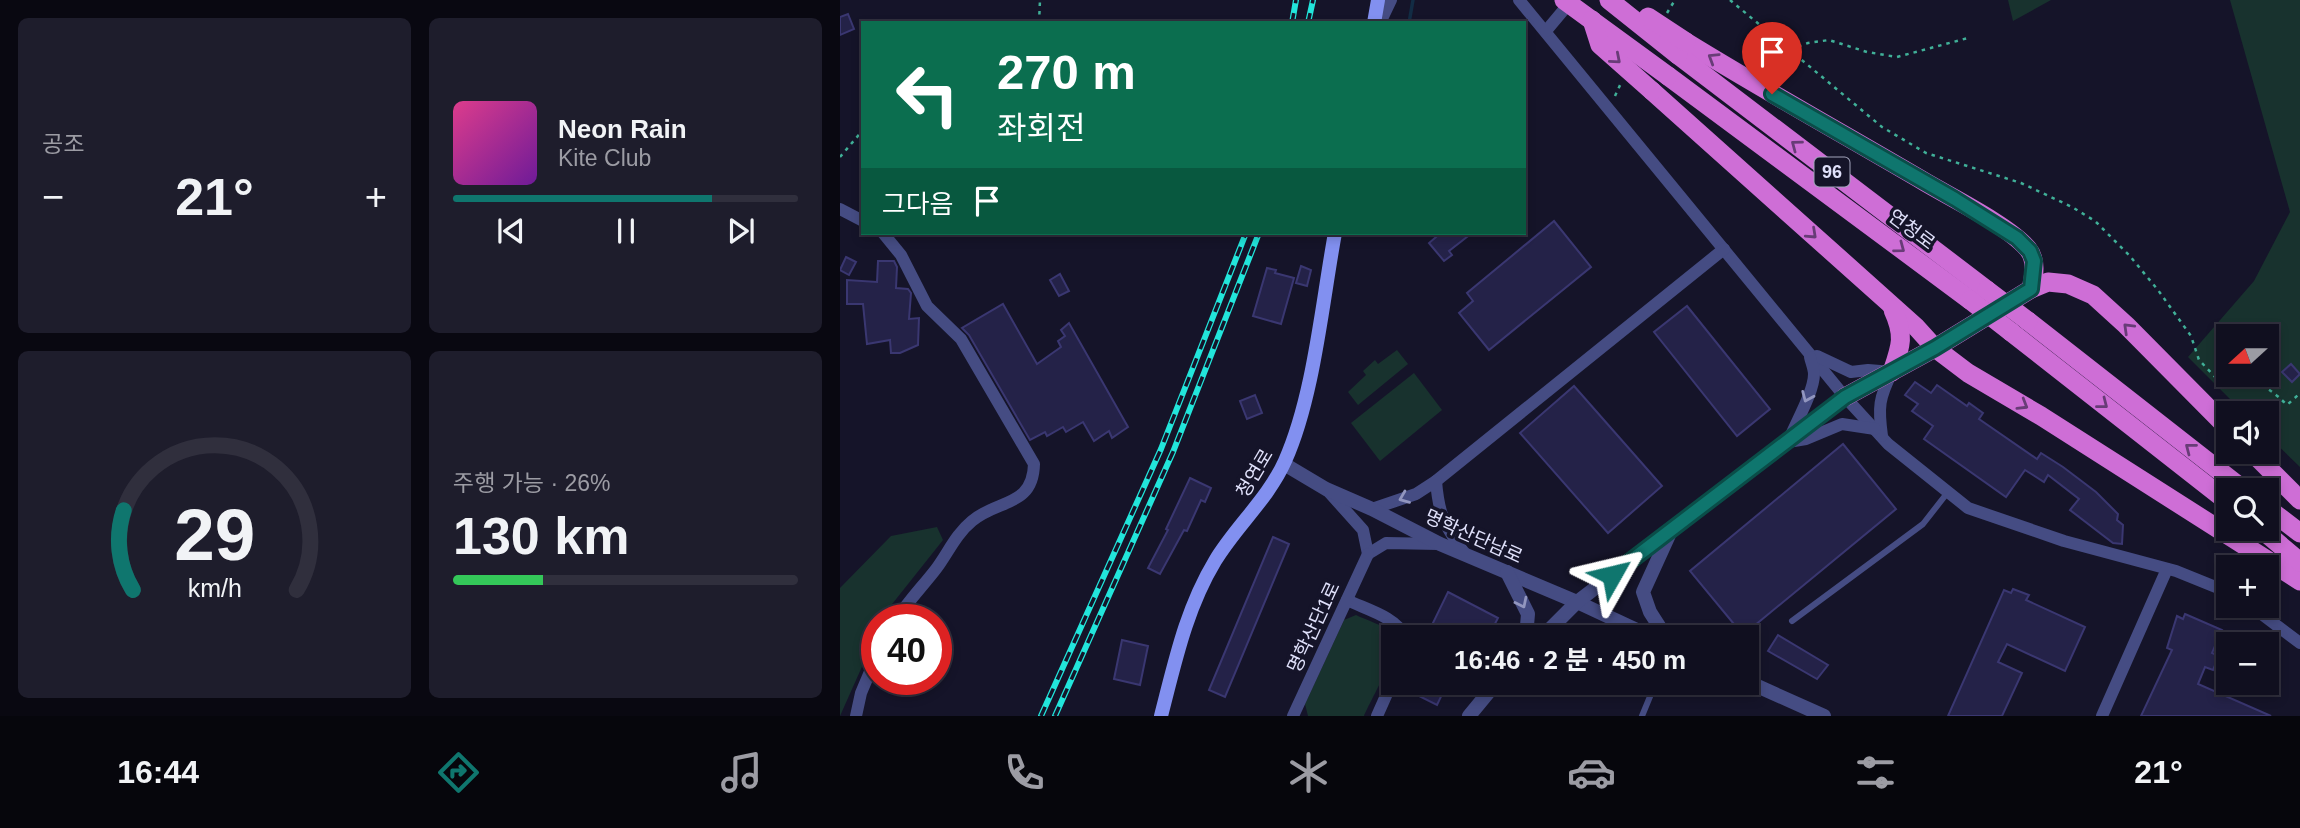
<!DOCTYPE html>
<html lang="ko">
<meta charset="utf-8">
<style>
body{margin:0;font-family:Arial,"Noto Sans KR",sans-serif;background:#1e1d2c;color:#f1f3f6;height:100vh;display:flex;flex-direction:column;font-size:26px;white-space:nowrap}
*{box-sizing:border-box;margin:0}
p{font-size:23px;color:#9c9ca4}
.icon{flex:none;width:38px;height:38px;fill:none;stroke:currentColor;stroke-width:2;stroke-linecap:round;stroke-linejoin:round}
.map{position:relative;flex:1;overflow:hidden}
.drawer{display:flex;flex-direction:column;gap:18px;padding:18px;background:#090811;width:840px}
.drawer>*{flex:none}
.hud{position:absolute;left:21px;top:21px;width:665px;height:214px;border-radius:0px;box-shadow:0 4px 10px #0003,0 0 0 2px #302f3d;background:#0b6e4f;color:#fff;overflow:hidden}
.needle{width:46px;rotate:249deg}
.buttons{position:absolute;left:1376px;top:324px;display:grid;gap:14px}
.buttons a{display:grid;place-items:center;width:63px;height:63px;border-radius:0px;background:#100f1f;box-shadow:0 4px 10px #0003,0 0 0 2px #302f3d;font-size:35px}
.speed{position:absolute;left:21px;top:604px;display:flex;gap:14px;font-size:35px;font-weight:700;text-align:center}
.speed>*{display:grid;place-content:center;width:91px;height:91px;border-radius:50%;background:#100f1f;box-shadow:0 4px 10px #0003,0 0 0 2px #302f3d;line-height:1}
.speed .limit{border:10px solid #d22;background:#fff;color:#111}
.pin{position:absolute;display:grid;place-items:center;width:60px;height:60px;color:#fff;margin:-72px -30px;border-radius:50% 50% 50% 0;rotate:-45deg;box-shadow:0 0 7px #0007}
.pin .icon{rotate:45deg}
.me{position:absolute;width:77px;margin:-38px;rotate:53deg;stroke-linejoin:round;filter:drop-shadow(0 0 5px #0008)}
.turn{display:flex;align-items:center;gap:24px;height:147px;padding:0 21px;font-size:32px}
.turn .icon{width:91px;height:91px;stroke-width:2.5}
.turn b{display:block;font-size:49px;line-height:60px}
.then{display:flex;align-items:center;height:66px;padding:0 21px;background:#0003;gap:14px;font-size:26px}
.big{font-size:52px;font-weight:700;line-height:1.1}
.drawer .tile{flex:1;display:flex;flex-direction:column;justify-content:center;gap:10px;min-width:0;padding:0 24px;border-radius:10px;background:#1e1d2c}
.drawer .dial{align-items:center;gap:0}
.dial svg{height:182px;overflow:visible;fill:none;stroke:#302f3d;stroke-width:7;stroke-linecap:round;text-anchor:middle}
.dial text{fill:#f1f3f6;stroke:none}
.song{display:flex;align-items:center;gap:21px}
.cover{width:84px;height:84px;border-radius:10px;background:linear-gradient(135deg,hsl(330 70% 55%),hsl(280 70% 35%))}
.played{height:7px;border-radius:4px;background:linear-gradient(90deg,#0f766e 75%,#302f3d 75%)}
.keys{display:flex;justify-content:space-around;direction:ltr}
.heat{display:flex;justify-content:space-between;align-items:center;font-size:38px;direction:ltr}
.charge{height:10px;border-radius:5px;background:linear-gradient(90deg,#34c759 26%,#302f3d 0)}
.drawer .tiles{flex:1;display:grid;gap:18px;grid-template-columns:repeat(2,1fr)}
.trip{position:absolute;left:541px;top:625px;width:378px;height:70px;border-radius:0px;background:#100f1f;box-shadow:0 4px 10px #0003,0 0 0 2px #302f3d;font-weight:700;line-height:70px;text-align:center}
.tab-bar{display:flex;height:112px;justify-content:space-around;align-items:center;background:#06060c;color:#9c9ca4}
.tab-bar .icon{width:49px;height:49px}
.tab-bar .on{color:#0f766e}
.tab-bar b{font-size:32px;color:#f1f3f6}
main{display:flex;flex:1;min-height:0}
.map>svg:first-child{display:block}
.green{fill:#18322e;fill-rule:evenodd}
.lines{fill:none;stroke-linecap:round;stroke-linejoin:round}
.stream{stroke:#122c44;stroke-width:3.5}
.building{fill:#242248;stroke:#3a3771;stroke-width:2}
.path{stroke:#40b098;stroke-width:2.5;stroke-dasharray:3.5 5;stroke-linecap:butt}
.service{stroke:#454c83;stroke-width:6}
.minor{stroke:#454c83;stroke-width:12}
.tertiary{stroke:#454c83;stroke-width:14}
.secondary{stroke:#8290f0;stroke-width:14}
.trunk{stroke:#ce6ed6;stroke-width:19}
.rail-casing{stroke:#22e5db;stroke-width:6}
.rail{stroke:#151429;stroke-width:3.5;stroke-dasharray:10;stroke-linecap:butt}
.trunk-bridge{stroke:#ce6ed6;stroke-width:19}
.oneway{stroke:#683c77}
.oneway2{stroke:#9296bf}
.route-casing{stroke:#0a4d48;stroke-width:18}
.route{stroke:#0f766e;stroke-width:12}
.labels{text-anchor:middle;stroke-width:7;stroke-linejoin:round;paint-order:stroke}
.shield{fill:#151429;stroke:#a3a4bc;stroke-width:2}
.shield-label{font-size:18px;font-weight:bold;fill:#e0e1fb}
.street-label{font-size:19px;fill:#e0e1fb;stroke:#151429}
</style>
<main>
<section class="drawer">
<div class="tiles">
<div class="tile"><p>공조</p>
<div class="heat"><a>−</a><b class="big">21°</b><a>+</a></div>
</div>
<div class="tile">
<div class="song"><i class="cover"></i><div><b>Neon Rain</b><p>Kite Club</p></div></div>
<div class="played"></div>
<div class="keys"><svg class="icon" aria-label="previous" viewBox="0 0 24 24"><path d="M18 5L8 12l10 7zM5 5v14"/></svg><svg class="icon" aria-label="pause" viewBox="0 0 24 24"><path d="M8 5v14M16 5v14"/></svg><svg class="icon" aria-label="next" viewBox="0 0 24 24"><path d="M6 5l10 7-10 7zM19 5v14"/></svg></div>
</div>
<div class="tile dial"><svg viewBox="0 0 100 80">
<path d="M14 69A42 42 0 1 1 86 69"/>
<path d="M14 69A42 42 0 0 1 10 34" stroke="#0f766e"/>
<text x="50" y="56" font-size="32" font-weight="700">29</text>
<text x="50" y="72" font-size="11">km/h</text>
</svg></div>
<div class="tile"><p>주행 가능 · 26%</p><b class="big">130 km</b><div class="charge"></div></div>
</div>
</section>
<div class="map">
<svg width="1460" height="716" viewBox="0 0 1460 716">
<rect width="100%" height="100%" fill="#151429"/>
<g class="green">
<polygon points="1168,0 1211,0 1173,21"/>
<path d="M1390,0H1460V467L1426,434V413H1404L1348,357L1414,281L1450,212ZM1388,336H1426V374H1388Z"/>
<polygon points="557,350 568,364 518,405 508,392 526,375 523,371 535,360 538,364"/>
<polygon points="574,373 602,410 540,461 511,423"/>
<polygon points="97,527 103,540 45,613 42,619 37,620 37,633 0,716 0,588 51,536"/>
<path d="M516,615C526,620 544,625 551,633C562,649 531,699 524,716H468L465,704L504,620Z"/>
</g>
<g class="lines">
<polyline class="stream" points="569,23 573,0"/>
</g>
<g class="building">
<polygon points="8,14 14,29 0,35 0,17"/>
<polygon points="714,221 751,267 649,350 619,313 633,301 627,293"/>
<polygon points="593,233 632,233 609,251 612,255 604,261 589,243 596,237"/>
<polygon points="6,257 16,262 9,275 0,270"/>
<polygon points="38,261 54,261 57,267 56,288 68,289 71,293 69,319 79,318 78,345 60,353 51,353 50,340 27,344 23,304 7,304 7,280 37,282"/>
<polygon points="461,266 471,270 467,286 456,283"/>
<polygon points="427,268 436,270 435,273 454,278 441,324 413,316"/>
<polygon points="220,274 229,291 219,296 210,280"/>
<polygon points="163,304 197,364 221,347 218,341 225,336 221,330 229,323 288,427 272,438 269,431 254,441 243,422 226,432 223,427 207,436 205,432 190,440 129,335 122,328"/>
<polygon points="847,306 930,409 897,436 814,332"/>
<polygon points="1451,364 1460,374 1452,382 1442,372"/>
<polygon points="1075,382 1091,393 1097,385 1127,406 1129,403 1143,413 1139,419 1197,459 1201,453 1223,467 1256,492 1278,514 1277,520 1283,525 1282,544 1273,543 1230,510 1239,499 1208,475 1204,482 1185,470 1166,497 1084,439 1093,426 1072,411 1078,404 1065,395"/>
<polygon points="734,386 822,486 768,533 680,433"/>
<polygon points="415,395 422,413 407,419 400,401"/>
<polygon points="1003,444 1056,509 903,635 850,571"/>
<polygon points="350,478 371,488 365,502 361,500 347,531 344,530 320,574 308,568 328,530 326,529"/>
<polygon points="433,537 449,544 385,697 369,690"/>
<polygon points="1173,589 1189,595 1186,600 1245,627 1225,671 1167,644 1158,662 1182,673 1162,716 1108,716 1164,590 1171,593"/>
<polygon points="608,592 658,618 648,637 595,637 597,633 590,629"/>
<polygon points="1345,614 1382,630 1372,653 1379,656 1373,670 1365,667 1358,684 1431,716 1301,716 1332,650 1327,648 1337,616 1343,619"/>
<polygon points="938,635 988,665 977,679 928,651"/>
<polygon points="282,640 308,646 300,685 274,679"/>
<polygon points="576,682 608,682 597,705 571,692"/>
</g>
<g class="lines">
<g class="path">
<path d="M890,0L1042,127L1086,153L1181,183L1232,207L1255,221L1289,255L1318,290L1351,336L1359,360L1380,382C1414,382 1422,380 1447,405L1458,395"/>
<polyline points="827,13 835,0"/>
<polyline points="199,23 200,0"/>
<polyline points="950,49 968,43 989,40 1027,52 1057,57 1128,38"/>
<polyline points="775,96 781,83"/>
<polyline points="0,157 23,130"/>
</g>
<g class="service">
<polyline points="952,621 1083,524 1108,492"/>
<polyline points="802,716 816,682"/>
</g>
<g class="minor">
<polyline points="679,0 1005,397 1048,444 1128,508 1224,541 1336,571 1388,592"/>
<polyline points="540,23 551,0"/>
<polyline points="706,31 732,0"/>
<polyline points="0,209 23,221"/>
<path d="M43,233L61,255L87,306L121,339L194,464C193,507 158,499 132,521C116,534 108,553 96,569C83,586 68,601 56,620"/>
<path d="M977,356L1011,372L1028,370L1052,372C1039,398 1038,407 1042,436"/>
<path d="M970,357C971,362 974,369 974,374C974,392 955,424 948,442L966,439L1002,424L1035,429"/>
<polyline points="596,481 884,249"/>
<polyline points="488,491 523,530 528,554"/>
<path d="M532,509L576,494L596,481C599,517 605,527 626,555"/>
<polyline points="528,554 546,543 599,544"/>
<path d="M507,600C525,609 557,617 565,637"/>
<polyline points="1411,606 1460,643"/>
<polyline points="16,716 21,693 37,655"/>
<polyline points="453,716 528,554"/>
<polyline points="537,716 553,680"/>
<polyline points="1262,716 1327,569"/>
</g>
<g class="tertiary">
<polyline points="444,464 486,489 532,509 600,544 737,602 812,637"/>
<polyline points="667,572 688,614 686,637"/>
<polyline points="702,637 737,602 1005,397"/>
<polyline points="826,637 810,612 803,592 829,535"/>
<polyline points="906,681 984,716"/>
<polyline points="629,716 657,682"/>
</g>
<g class="secondary">
<polyline points="534,23 538,0"/>
<path d="M321,716C335,662 346,609 375,561C396,526 428,499 445,461C474,396 482,303 495,233"/>
</g>
<g class="trunk">
<path d="M846,42C924,90 1005,135 1085,182C1112,198 1169,226 1188,249C1197,260 1194,276 1191,289"/>
<polyline points="838,55 1147,290"/>
<polyline points="828,76 1130,300"/>
<polyline points="812,91 1076,327 1095,348 1128,373 1201,416 1460,581"/>
<polyline points="1188,321 1404,490"/>
<polyline points="1171,332 1388,502"/>
<path d="M1052,372C1061,346 1065,336 1053,310"/>
<polyline points="1005,397 1095,348 1191,289 1208,282 1228,284 1253,295 1286,325 1388,428"/>
<polyline points="1412,452 1460,500"/>
<polyline points="1426,507 1460,533"/>
<polyline points="1420,528 1460,562"/>
</g>
<defs>
<g id="rail">
<polyline points="452,23 456,0"/>
<polyline points="468,23 473,0"/>
<polyline points="201,716 321,449 406,233"/>
<polyline points="215,716 333,452 419,233"/>
</g>
</defs>
<use href="#rail" class="rail-casing"/>
<use href="#rail" class="rail"/>
<g class="trunk-bridge">
<polyline points="724,0 828,76"/>
<polyline points="769,0 838,55"/>
<polyline points="808,17 846,42"/>
<polyline points="752,20 760,45 812,91"/>
<polyline points="1147,290 1188,321"/>
<polyline points="1130,300 1171,332"/>
</g>
</g>
<defs><path id="oneway-chevron" d="M-2-3.5L2.5 0L-2 3.5" fill="none" stroke-width="1.6" stroke-linecap="round" stroke-linejoin="round" transform="scale(1.75)"/></defs>
<g class="oneway">
<use href="#oneway-chevron" transform="translate(873 58) rotate(-148)"/>
<use href="#oneway-chevron" transform="translate(776 59) rotate(41)"/>
<use href="#oneway-chevron" transform="translate(956 145) rotate(-143)"/>
<use href="#oneway-chevron" transform="translate(972 234) rotate(43)"/>
<use href="#oneway-chevron" transform="translate(1060 248) rotate(37)"/>
<use href="#oneway-chevron" transform="translate(1288 328) rotate(-136)"/>
<use href="#oneway-chevron" transform="translate(1263 404) rotate(38)"/>
<use href="#oneway-chevron" transform="translate(1183 405) rotate(31)"/>
<use href="#oneway-chevron" transform="translate(1350 448) rotate(-142)"/>
</g>
<g class="oneway2">
<use href="#oneway-chevron" transform="translate(967 397) rotate(113)"/>
<use href="#oneway-chevron" transform="translate(564 498) rotate(158)"/>
<use href="#oneway-chevron" transform="translate(682 603) rotate(64)"/>
</g>
<g class="lines">
<defs>
<polyline id="route" points="772,575 1005,397 1095,348 1191,289 1194,261 1190,251 1177,238 1115,199 932,94"/>
</defs>
<use href="#route" class="route-casing"/>
<use href="#route" class="route"/>
</g>
<g class="labels">
<rect class="shield" x="974.5" y="157.5" width="35" height="29" rx="5"/>
<g class="shield-label">
<text x="992" y="178">96</text>
</g>
<g class="street-label">
<text transform="translate(1072 229) rotate(37)" y="7">연청로</text>
<text transform="translate(414 473) rotate(-59)" y="7">청연로</text>
<text transform="translate(634 536) rotate(24)" y="7">명학산단남로</text>
<text transform="translate(473 627) rotate(-65)" y="7">명학산단1로</text>
</g>
</g>
</svg>
<div class="buttons">
<a><svg class="needle" viewBox="-14 -14 28 28"><path d="M0-13l5 13h-10z" fill="#e53935"/><path d="M0 13l5-13h-10z" fill="#9c9ca4"/></svg></a>
<a><svg class="icon" aria-label="sound" viewBox="0 0 24 24"><path d="M4 9h4l5-4v14l-5-4H4zM17 9q2 3 0 6"/></svg></a>
<a><svg class="icon" aria-label="search" viewBox="0 0 24 24"><circle cx="10" cy="10" r="6"/><path d="M15 15l6 6"/></svg></a>
<a>+</a>
<a>−</a>
</div>
<div class="speed"><div class="limit">40</div></div>
<div class="pin" style="left:932px;top:94px;background:#d93025"><svg class="icon" aria-label="arrive" viewBox="0 0 24 24"><path d="M6 21V4h12l-3 4 3 4H6"/></svg></div>
<svg class="me" style="left:772px;top:575px" viewBox="-20 -20 40 40"><path d="M0-17L14 15 0 8-14 15z" fill="#0f766e" stroke="#fff" stroke-width="4"/></svg>
<div class="trip">16:46 · 2 분 · 450 m</div>
<div class="hud">
<div class="turn"><svg class="icon" aria-label="left" viewBox="0 0 24 24"><path d="M17 20v-9H6M10 6l-5 5 5 5"/></svg><div><b>270 m</b>좌회전</div></div>
<div class="then">그다음<svg class="icon" aria-label="arrive" viewBox="0 0 24 24"><path d="M6 21V4h12l-3 4 3 4H6"/></svg></div>
</div>
</div>
</main>
<nav class="tab-bar">
<b>16:44</b>
<svg class="icon on" aria-label="directions" viewBox="0 0 24 24"><path d="M12 3l9 9-9 9-9-9zM9 14v-3h6M13 9l2 2-2 2"/></svg>
<svg class="icon" aria-label="music" viewBox="0 0 24 24"><path d="M9 18V5l10-2v13"/><circle cx="6" cy="18" r="3"/><circle cx="16" cy="16" r="3"/></svg>
<svg class="icon" aria-label="phone" viewBox="0 0 24 24"><path d="M5 4h4l2 5-3 2q2 4 5 5l2-3 5 2v4C11 20 4 13 5 4z"/></svg>
<svg class="icon" aria-label="climate" viewBox="0 0 24 24"><path d="M12 3v18M4 7l16 10M4 17L20 7"/></svg>
<svg class="icon" aria-label="car" viewBox="0 0 24 24"><path d="M5 17H2v-5l4-1 3-4h7l3 4 3 1v5h-3M9 17h6M6 11h13"/><circle cx="7" cy="17" r="2"/><circle cx="17" cy="17" r="2"/></svg>
<svg class="icon" aria-label="filters" viewBox="0 0 24 24"><path d="M4 7h16M4 17h16"/><circle cx="9" cy="7" r="2"/><circle cx="15" cy="17" r="2"/></svg>
<b>21°</b>
</nav>
